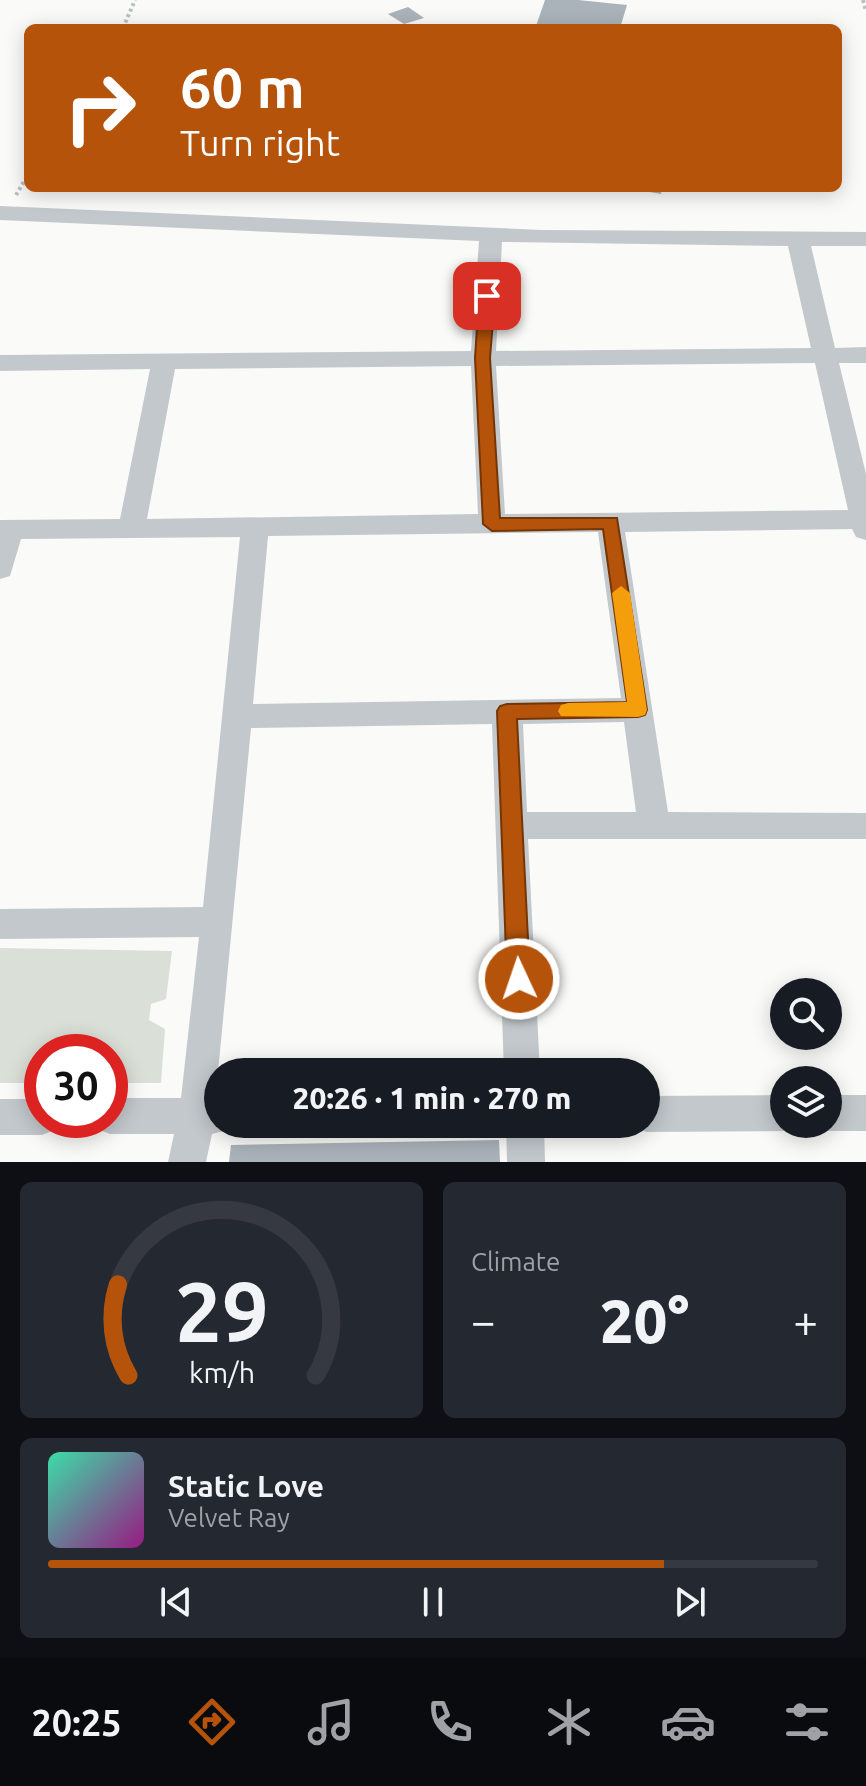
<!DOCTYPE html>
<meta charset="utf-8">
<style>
body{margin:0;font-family:Ubuntu,sans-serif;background:#242831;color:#f1f3f6;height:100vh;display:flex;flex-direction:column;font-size:30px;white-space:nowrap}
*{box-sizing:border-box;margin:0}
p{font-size:26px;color:#9ea1a6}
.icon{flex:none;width:44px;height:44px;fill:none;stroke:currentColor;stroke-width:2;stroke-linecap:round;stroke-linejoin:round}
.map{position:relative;height:1162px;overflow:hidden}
.details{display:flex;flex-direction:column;gap:20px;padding:20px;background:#0d0f14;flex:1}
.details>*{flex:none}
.guide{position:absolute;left:24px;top:24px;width:818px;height:168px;border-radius:12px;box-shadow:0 4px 20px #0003;background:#b45309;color:#fff;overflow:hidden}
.fabs{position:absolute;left:770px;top:978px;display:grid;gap:16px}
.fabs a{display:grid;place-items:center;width:72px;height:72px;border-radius:50%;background:#171b24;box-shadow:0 4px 20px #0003;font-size:40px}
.speed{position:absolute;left:24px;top:1034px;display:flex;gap:16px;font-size:40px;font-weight:700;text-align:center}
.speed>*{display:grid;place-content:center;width:104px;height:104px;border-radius:50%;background:#171b24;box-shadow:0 4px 20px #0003;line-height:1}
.speed .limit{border:12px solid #d22;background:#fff;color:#111}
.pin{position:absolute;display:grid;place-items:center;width:68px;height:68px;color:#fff;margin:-34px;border-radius:16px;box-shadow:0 4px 12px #0006}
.me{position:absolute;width:88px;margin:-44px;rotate:357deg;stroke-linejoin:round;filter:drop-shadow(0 0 6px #0008)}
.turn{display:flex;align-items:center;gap:28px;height:168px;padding:0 24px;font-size:36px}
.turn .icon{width:104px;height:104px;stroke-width:2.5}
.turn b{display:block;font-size:56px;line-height:68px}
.big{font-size:60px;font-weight:800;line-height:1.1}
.details .tile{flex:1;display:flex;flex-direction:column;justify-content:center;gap:12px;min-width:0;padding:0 28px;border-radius:12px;background:#242831}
.details .dial{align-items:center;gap:0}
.dial svg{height:208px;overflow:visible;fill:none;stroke:#363941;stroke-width:7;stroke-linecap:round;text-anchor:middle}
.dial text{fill:#f1f3f6;stroke:none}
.song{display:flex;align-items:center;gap:24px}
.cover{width:96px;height:96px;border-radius:12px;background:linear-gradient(135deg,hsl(160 70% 55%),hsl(310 70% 35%))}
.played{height:8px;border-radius:4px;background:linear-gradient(90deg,#b45309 80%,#363941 80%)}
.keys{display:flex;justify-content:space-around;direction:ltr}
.heat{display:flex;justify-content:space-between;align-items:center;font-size:44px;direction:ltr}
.details .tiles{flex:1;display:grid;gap:20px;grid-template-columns:1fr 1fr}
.tile:last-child{grid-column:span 2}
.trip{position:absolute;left:204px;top:1058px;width:456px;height:80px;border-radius:40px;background:#171b24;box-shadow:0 4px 20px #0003;font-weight:800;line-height:80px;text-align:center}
.menu{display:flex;height:128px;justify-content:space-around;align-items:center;background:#090b0e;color:#9ea1a6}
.menu .icon{width:56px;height:56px}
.menu .active{color:#b45309}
.menu b{font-size:36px;color:#f1f3f6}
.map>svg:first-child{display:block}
.green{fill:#dadfd7}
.building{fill:#aab3b9}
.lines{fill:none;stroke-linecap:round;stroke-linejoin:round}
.path{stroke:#bbbfc2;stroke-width:4;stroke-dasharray:3 3;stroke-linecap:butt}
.minor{fill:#c3c8cc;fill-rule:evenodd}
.route{fill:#b45309;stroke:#753606;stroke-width:2}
.slow{fill:#f59e0b}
</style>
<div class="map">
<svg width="866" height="1162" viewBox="0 0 866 1162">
<rect width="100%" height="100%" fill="#fafaf8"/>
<polygon class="green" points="0,948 172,951 166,999 151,1004 149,1020 165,1029 161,1083 110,1083 110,1052 42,1052 42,1083 0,1083"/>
<g class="building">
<polygon points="545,0 578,0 627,5 620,28 536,26"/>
<polygon points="408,7 424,18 404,24 388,14"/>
<polygon points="627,188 662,188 661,194"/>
<polygon points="499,1140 500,1162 229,1162 231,1145"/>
</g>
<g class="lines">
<g class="path">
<polyline points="863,0 866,11"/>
<polyline points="123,28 135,0"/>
<polyline points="16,195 28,175"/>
</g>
<g class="minor">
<path d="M0,206L541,230L866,232V246H811L835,348L866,347V363H839L866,474V540L856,537L852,529L625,532L668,812L866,813V839H528L540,1072H504L492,724L251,728L218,1072V1124H233L231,1129L212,1134L206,1162H168L174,1134H110L97,1129L93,1120H110V1098H181L199,937L0,939V909L203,907L240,537L21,539L10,576L0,579V520L120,519L150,369L0,371V355L471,351L479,241L0,220ZM502,242L788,246L811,348L496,351ZM815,363L848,510L505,514L496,366ZM471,366L478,514L147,519L175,369ZM598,532L621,698L253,704L268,536ZM624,722L636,812H527L523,724Z"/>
<polygon points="784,1095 784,1124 798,1124 784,1131 646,1132 632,1124 646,1124 646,1096"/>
<polygon points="828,1095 866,1095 866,1131 828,1131 815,1126 828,1124"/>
<polygon points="0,1099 42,1099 42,1120 59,1120 55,1130 42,1135 0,1135"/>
<polygon points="506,1124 544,1124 545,1162 507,1162"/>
</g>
</g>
<polygon class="route" points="487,291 495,296 490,358 500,518 617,518 647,710 645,715 638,717 517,719 530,979 527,987 519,990 511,987 507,979 497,711 500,706 507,704 627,702 603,529 492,531 483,524 475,358 479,296"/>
<polygon class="slow" points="621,586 630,593 647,710 645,715 638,717 561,716 558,711 561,705 568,703 627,702 612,593"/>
</svg>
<div class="fabs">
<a><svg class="icon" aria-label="search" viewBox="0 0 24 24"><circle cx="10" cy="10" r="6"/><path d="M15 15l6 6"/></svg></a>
<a><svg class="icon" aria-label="layers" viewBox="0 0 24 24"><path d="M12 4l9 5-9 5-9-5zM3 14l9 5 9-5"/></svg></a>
</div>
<div class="speed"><div class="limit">30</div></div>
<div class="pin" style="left:487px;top:296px;background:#d93025"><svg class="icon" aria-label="arrive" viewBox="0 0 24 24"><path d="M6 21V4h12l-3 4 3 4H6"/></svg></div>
<svg class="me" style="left:519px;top:979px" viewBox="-20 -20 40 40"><circle r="17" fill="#b45309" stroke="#fff" stroke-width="3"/><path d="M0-11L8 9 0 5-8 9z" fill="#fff"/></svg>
<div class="trip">20:26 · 1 min · 270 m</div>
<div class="guide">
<div class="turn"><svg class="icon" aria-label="right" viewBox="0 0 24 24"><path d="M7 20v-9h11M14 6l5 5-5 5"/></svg><div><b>60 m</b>Turn right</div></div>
</div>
</div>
<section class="details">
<div class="tiles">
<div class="tile dial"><svg viewBox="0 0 100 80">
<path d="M14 69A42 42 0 1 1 86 69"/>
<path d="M14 69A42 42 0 0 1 10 34" stroke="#b45309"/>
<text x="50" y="56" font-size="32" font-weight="700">29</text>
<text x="50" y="72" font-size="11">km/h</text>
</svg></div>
<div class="tile"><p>Climate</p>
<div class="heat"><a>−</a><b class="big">20°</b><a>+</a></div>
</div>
<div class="tile">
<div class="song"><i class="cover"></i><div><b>Static Love</b><p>Velvet Ray</p></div></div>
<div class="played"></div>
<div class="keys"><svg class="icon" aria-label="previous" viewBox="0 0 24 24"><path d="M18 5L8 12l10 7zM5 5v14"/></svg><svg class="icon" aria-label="pause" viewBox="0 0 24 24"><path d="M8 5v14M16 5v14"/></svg><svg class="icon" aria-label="next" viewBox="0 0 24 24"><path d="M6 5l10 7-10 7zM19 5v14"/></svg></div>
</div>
</div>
</section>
<nav class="menu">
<b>20:25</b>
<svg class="icon active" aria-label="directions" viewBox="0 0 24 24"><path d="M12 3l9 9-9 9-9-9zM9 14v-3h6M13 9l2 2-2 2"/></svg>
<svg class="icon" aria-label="music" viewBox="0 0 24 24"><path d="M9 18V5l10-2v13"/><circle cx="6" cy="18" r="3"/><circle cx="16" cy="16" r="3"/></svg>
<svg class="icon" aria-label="phone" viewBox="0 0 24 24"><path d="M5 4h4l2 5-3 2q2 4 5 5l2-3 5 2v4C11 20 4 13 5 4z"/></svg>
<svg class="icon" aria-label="climate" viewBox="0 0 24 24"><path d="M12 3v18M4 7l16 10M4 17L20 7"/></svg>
<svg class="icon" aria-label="car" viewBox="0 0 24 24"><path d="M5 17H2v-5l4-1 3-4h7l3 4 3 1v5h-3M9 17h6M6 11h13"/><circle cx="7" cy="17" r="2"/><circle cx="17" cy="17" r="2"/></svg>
<svg class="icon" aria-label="filters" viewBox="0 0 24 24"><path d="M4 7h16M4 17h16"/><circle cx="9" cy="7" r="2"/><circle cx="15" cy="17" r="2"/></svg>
</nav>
